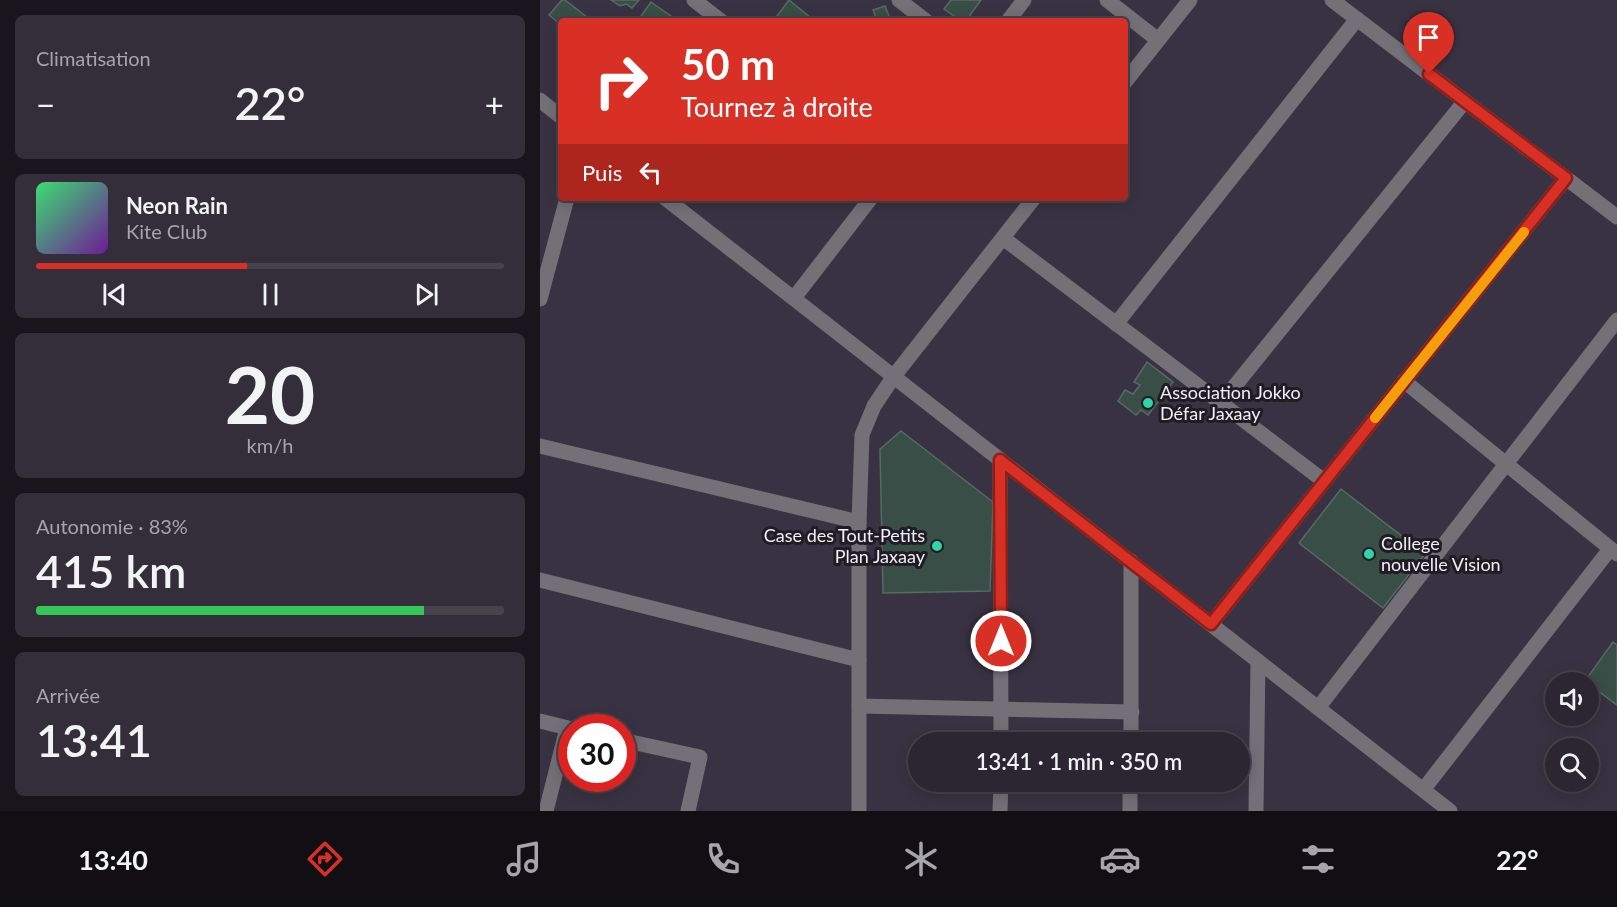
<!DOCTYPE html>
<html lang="fr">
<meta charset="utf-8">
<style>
body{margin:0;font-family:Lato,sans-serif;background:#332e3a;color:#f1f3f6;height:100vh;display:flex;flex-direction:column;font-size:22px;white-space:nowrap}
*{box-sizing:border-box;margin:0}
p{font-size:20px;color:#a6a5ac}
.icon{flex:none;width:33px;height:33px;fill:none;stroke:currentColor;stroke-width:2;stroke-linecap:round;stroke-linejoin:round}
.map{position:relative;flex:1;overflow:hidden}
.panel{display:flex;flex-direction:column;gap:15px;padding:15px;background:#18151c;width:540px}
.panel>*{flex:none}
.banner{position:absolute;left:18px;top:18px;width:570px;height:183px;border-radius:6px;box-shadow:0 3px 15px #0003,0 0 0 2px #47434d;background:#d93025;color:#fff;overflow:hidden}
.fabs{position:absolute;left:1005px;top:672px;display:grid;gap:12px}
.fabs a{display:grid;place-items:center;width:54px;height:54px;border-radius:50%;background:#2b2632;box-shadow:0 3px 15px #0003,0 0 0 2px #47434d;font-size:30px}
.speed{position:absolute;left:18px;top:714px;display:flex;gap:12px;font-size:30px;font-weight:700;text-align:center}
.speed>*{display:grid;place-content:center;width:78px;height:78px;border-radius:50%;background:#2b2632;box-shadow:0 3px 15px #0003,0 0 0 2px #47434d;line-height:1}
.speed .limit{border:9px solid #d22;background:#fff;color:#111}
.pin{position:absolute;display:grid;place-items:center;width:51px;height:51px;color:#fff;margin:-62px -26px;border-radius:50% 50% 50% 0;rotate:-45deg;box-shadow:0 0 6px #0007}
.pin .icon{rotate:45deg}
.me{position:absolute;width:66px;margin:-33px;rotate:0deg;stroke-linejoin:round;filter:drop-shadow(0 0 4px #0008)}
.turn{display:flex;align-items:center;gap:21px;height:126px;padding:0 24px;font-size:27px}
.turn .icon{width:78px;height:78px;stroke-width:2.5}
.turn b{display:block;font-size:42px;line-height:51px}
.then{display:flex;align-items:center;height:57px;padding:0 24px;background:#0003;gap:12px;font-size:22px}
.big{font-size:45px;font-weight:600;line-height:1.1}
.panel .tile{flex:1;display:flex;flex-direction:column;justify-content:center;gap:9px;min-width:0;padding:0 21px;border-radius:9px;background:#332e3a}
.panel .dial{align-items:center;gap:0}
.dial b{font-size:78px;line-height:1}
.song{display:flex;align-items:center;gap:18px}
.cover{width:72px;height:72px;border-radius:9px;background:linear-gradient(135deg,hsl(140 70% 55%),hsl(280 70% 35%))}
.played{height:6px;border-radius:3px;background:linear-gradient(90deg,#d93025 45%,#47434d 45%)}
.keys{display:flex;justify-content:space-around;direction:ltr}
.heat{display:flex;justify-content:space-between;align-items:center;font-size:33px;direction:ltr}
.charge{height:9px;border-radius:4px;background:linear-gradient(90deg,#34c759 83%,#47434d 0)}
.trip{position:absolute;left:368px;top:732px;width:342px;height:60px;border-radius:30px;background:#2b2632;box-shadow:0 3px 15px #0003,0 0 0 2px #47434d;font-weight:600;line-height:60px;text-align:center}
.tabs{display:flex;height:96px;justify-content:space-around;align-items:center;background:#110f14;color:#a6a5ac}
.tabs .icon{width:42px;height:42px}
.tabs .active{color:#d93025}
.tabs b{font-size:27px;color:#f1f3f6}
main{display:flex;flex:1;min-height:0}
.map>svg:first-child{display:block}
.building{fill:#394e46;stroke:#556b63;stroke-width:1.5}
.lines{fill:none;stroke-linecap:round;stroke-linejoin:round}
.minor{stroke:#737078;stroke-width:15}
.route-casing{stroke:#8d1f18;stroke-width:15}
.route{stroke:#d93025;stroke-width:10}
.slow{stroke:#f59e0b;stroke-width:10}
.poi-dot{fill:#30d4a9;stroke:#1f1c23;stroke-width:2}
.labels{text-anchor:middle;stroke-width:6;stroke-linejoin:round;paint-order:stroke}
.poi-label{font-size:18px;fill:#f3effa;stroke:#1f1c23;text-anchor:start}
</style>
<main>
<section class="panel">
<div class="tile"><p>Climatisation</p>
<div class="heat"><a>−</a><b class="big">22°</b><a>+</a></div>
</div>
<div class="tile">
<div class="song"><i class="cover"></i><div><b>Neon Rain</b><p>Kite Club</p></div></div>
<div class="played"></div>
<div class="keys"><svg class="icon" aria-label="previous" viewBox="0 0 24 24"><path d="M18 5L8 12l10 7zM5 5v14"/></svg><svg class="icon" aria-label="pause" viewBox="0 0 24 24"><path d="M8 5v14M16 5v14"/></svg><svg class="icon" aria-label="next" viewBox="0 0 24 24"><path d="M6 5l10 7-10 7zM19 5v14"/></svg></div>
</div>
<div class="tile dial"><b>20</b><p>km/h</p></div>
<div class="tile"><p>Autonomie · 83%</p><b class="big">415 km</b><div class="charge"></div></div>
<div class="tile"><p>Arrivée</p><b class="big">13:41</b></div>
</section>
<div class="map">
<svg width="1077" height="811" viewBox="0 0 1077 811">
<rect width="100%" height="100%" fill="#393242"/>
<g class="building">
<polygon points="22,0 25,0 52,21 21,21 21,25 9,15"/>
<polygon points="71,0 99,0 92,8 86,4 80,6"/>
<polygon points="249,0 271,18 269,21 242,21 237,16"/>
<polygon points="411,0 441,0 430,15 432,19 430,21 413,20 414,16 404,9"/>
<polygon points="111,2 138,21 101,21 99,19"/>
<polygon points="345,6 351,21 337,21 333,10"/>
<polygon points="607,362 633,382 608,415 601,410 596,415 578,401 585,390 593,394 600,385 594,382"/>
<polygon points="361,431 453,502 450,591 343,593 340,449"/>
<polygon points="801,489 885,554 843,608 759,543"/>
<polygon points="1073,642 1077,645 1077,705 1045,681"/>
</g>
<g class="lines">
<g class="minor">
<polyline points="154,0 181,21"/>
<polyline points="359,0 386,21"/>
<polyline points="567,0 618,40"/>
<polyline points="792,0 1077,217"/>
<polyline points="468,21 484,0"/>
<polyline points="585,82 650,0"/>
<polyline points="0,100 21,117"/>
<polyline points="125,198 910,811"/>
<polyline points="463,238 784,481"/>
<polyline points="254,298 331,198"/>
<polyline points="0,299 27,198"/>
<polyline points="576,324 817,19"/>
<polyline points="864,381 1077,554"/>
<polyline points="681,403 925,101"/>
<polyline points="0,446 319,522"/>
<polyline points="460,460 461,742"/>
<polyline points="591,561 591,742"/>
<polyline points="0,580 319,660"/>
<polyline points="671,624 1026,178"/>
<polyline points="319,706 592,712"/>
<polyline points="778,708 1077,320"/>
<polyline points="0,721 32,729"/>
<polyline points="82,740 160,757 148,811"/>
<polyline points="883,790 1070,549"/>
<polyline points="6,811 27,728"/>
<polyline points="319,811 319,522 322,435 334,406 354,376 494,198"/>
<polyline points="460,811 461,782"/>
<polyline points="590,811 590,782"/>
<polyline points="716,811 718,661"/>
</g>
</g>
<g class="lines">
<defs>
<polyline id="route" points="461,641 460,460 671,624 1026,178 889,74"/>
</defs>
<use href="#route" class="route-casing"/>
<use href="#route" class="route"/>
<polyline class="slow" points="835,418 984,232"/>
</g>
<g class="poi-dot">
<circle cx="608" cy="403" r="6"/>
<circle cx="397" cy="546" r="6"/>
<circle cx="829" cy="554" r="6"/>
</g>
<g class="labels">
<g class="poi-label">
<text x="620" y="399">Association Jokko<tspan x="620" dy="21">Défar Jaxaay</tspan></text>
<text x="385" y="542" text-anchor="end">Case des Tout-Petits<tspan x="385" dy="21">Plan Jaxaay</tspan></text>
<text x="841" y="550">College<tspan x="841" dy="21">nouvelle Vision</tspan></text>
</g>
</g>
</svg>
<div class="fabs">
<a><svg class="icon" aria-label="sound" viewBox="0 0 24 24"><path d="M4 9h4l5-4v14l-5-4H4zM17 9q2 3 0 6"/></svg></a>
<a><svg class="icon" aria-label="search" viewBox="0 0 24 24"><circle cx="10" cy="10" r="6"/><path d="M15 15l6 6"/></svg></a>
</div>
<div class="speed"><div class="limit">30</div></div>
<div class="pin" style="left:889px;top:74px;background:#d93025"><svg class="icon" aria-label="arrive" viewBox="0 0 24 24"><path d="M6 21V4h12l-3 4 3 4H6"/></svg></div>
<svg class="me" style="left:461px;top:641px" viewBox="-20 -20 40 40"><circle r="17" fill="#d93025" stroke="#fff" stroke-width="3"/><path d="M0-11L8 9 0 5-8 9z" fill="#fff"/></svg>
<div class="trip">13:41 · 1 min · 350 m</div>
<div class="banner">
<div class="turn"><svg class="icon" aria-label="right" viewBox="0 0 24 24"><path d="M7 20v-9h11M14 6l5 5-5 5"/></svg><div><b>50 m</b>Tournez à droite</div></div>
<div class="then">Puis<svg class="icon" aria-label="left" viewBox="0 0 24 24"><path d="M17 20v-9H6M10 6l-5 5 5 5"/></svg></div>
</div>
</div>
</main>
<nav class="tabs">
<b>13:40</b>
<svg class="icon active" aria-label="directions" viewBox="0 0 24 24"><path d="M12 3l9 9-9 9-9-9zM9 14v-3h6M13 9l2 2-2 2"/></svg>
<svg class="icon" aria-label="music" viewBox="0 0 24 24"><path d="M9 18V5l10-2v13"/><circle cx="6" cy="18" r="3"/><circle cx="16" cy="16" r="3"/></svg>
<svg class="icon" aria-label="phone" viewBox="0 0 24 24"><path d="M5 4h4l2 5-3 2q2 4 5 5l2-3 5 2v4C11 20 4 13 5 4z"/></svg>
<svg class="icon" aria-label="climate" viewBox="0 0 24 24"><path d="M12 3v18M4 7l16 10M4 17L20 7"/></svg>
<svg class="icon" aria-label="car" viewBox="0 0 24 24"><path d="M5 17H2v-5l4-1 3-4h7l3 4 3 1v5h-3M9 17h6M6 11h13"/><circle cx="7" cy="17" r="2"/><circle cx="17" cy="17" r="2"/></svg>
<svg class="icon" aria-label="filters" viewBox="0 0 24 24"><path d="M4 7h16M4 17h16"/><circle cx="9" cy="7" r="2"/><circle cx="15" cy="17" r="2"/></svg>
<b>22°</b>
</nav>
